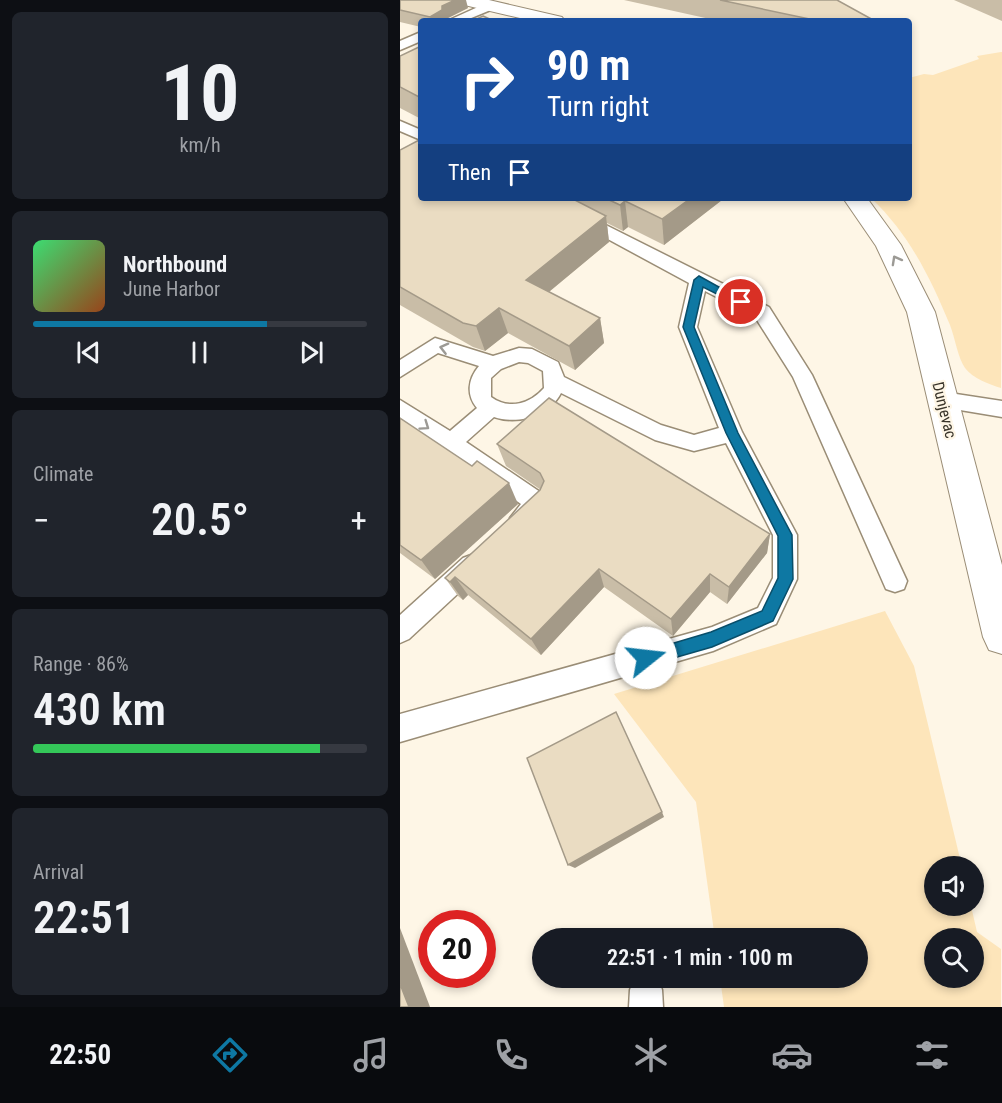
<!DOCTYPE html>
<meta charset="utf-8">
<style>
body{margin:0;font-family:"Roboto Condensed",sans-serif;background:#20242c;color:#f1f3f6;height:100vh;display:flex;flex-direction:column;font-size:22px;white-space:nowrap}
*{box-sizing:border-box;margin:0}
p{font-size:20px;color:#9ea1a6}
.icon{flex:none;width:33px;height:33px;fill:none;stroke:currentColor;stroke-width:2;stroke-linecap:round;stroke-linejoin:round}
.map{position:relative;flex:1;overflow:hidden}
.sheet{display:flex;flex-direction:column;gap:12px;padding:12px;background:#0d0f14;width:400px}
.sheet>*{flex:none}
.guide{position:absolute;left:18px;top:18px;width:494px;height:183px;border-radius:6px;box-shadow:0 3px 9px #0003;background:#1a4fa0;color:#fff;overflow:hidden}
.fabs{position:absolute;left:524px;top:856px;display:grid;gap:12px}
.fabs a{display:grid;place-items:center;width:60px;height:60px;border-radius:50%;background:#171b24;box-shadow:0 3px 9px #0003;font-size:30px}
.speed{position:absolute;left:18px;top:910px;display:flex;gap:12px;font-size:30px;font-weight:700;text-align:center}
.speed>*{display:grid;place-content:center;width:78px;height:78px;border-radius:50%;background:#171b24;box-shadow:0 3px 9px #0003;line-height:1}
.speed .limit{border:9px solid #d22;background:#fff;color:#111}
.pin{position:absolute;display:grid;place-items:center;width:51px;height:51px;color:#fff;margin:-26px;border:3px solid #fff;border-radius:50%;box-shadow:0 2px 6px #0007}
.me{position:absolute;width:66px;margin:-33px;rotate:74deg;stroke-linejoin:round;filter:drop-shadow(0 0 4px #0008)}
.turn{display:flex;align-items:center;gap:21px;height:126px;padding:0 30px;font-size:27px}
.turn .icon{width:78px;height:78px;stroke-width:2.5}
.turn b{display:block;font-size:42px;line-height:51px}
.then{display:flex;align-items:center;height:57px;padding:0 30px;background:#0003;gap:12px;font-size:22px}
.big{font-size:45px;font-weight:600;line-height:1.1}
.sheet .card{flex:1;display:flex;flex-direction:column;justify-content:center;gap:9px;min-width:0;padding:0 21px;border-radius:9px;background:#20242c}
.sheet .dial{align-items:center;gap:0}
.dial b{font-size:78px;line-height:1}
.song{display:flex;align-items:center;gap:18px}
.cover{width:72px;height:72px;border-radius:9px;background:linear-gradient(135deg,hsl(140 70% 55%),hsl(20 70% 35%))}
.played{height:6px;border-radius:3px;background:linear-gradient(90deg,#0e78a3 70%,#363941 70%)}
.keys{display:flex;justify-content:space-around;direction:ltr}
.heat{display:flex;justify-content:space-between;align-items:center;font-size:33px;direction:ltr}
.charge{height:9px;border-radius:4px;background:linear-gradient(90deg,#34c759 86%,#363941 0)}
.trip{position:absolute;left:132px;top:928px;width:336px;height:60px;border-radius:30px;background:#171b24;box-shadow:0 3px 9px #0003;font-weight:600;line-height:60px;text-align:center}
.menu{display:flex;height:96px;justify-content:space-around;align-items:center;background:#090b0e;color:#9ea1a6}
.menu .icon{width:42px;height:42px}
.menu .active{color:#0e78a3}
.menu b{font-size:27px;color:#f1f3f6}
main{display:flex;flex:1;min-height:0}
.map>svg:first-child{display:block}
.green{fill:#fde5ba;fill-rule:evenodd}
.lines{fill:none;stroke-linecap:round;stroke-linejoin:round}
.service-casing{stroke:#9a8d76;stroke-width:3}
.minor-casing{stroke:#9a8d76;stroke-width:2}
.service{fill:#fff;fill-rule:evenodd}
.minor{fill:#fff;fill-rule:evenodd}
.wall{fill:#c9bda7}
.shaded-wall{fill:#a49a88}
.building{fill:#eadcc2;stroke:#a49a88;stroke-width:1.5}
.oneway{stroke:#9c9a95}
.route{fill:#0e78a3;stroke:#094e6a;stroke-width:1.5}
.labels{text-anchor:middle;stroke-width:4.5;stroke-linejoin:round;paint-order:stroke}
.street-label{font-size:16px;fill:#3a352b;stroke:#fef6e6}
</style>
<main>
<section class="sheet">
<div class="card dial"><b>10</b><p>km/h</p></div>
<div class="card">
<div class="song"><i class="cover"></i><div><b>Northbound</b><p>June Harbor</p></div></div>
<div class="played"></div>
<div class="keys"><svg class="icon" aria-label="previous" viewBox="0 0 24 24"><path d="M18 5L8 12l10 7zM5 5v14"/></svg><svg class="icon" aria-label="pause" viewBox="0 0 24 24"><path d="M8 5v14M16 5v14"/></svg><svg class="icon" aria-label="next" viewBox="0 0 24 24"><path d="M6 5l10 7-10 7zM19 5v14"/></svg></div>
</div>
<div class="card"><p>Climate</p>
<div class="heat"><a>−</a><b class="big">20.5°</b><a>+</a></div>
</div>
<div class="card"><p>Range · 86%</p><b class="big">430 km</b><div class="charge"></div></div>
<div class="card"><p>Arrival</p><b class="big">22:51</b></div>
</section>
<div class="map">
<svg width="602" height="1007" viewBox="0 0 602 1007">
<rect width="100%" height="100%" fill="#fef6e6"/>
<g class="green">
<path d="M601,52H602L601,388C591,385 572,378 565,368C558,358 555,338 550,325C530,277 509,234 471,198H508L509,78L524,74L533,75L579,59L577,56Z"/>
<path d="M485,611L514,666L562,867H534V906H571L577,932L601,949V1007H324L320,978H458V939H315L296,802L214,694ZM534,939H573V978H534Z"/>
</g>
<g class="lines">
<defs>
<g id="service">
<polygon points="89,2 95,6 93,9 64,21 47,21"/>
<polygon points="21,32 21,41 0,50 0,41"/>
<polygon points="0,121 21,130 21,140 0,131"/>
<path d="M132,198H152L369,307L412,375L507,581L504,589L495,592L486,589L393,377L355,317L305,291L297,327L342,432L397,535V579L376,624L313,651L0,742V714L312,627L358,608L373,578V535L326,443L294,451L255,440L161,393C149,416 118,425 94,417L66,442L146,496L149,503C143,516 128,530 113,525L110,518L121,504L0,419V400L50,431L77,408C66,395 68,379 79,366L38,353L0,377V360L35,338L93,356L119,348L132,349L158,362L164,377L261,425L294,435L319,428L279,327L289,283ZM119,362L128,363L143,371L144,388C130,404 109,410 91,397V378L101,369Z"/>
<polygon points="543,392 602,401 602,417 536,406 533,400 536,394"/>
<polygon points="71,555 79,558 83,566 79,574 9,639 0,643 0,615 63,558"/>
<polygon points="234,978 258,978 262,990 263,1007 229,1007 230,990"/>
</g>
<g id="minor">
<polygon points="57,0 89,0 162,17 165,21 133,21 60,4"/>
<polygon points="443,198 467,198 501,245 535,312 602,565 602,654 589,650 583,637 507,312 476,246"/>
</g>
</defs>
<use href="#service" class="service-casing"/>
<use href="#minor" class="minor-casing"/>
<use href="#service" class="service"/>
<use href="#minor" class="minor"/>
</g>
<g class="wall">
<polygon points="0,0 68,8 46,19 46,21 21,21 21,27 0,22"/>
<polygon points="224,0 437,0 475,21 319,21"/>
<polygon points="554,0 602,0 602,21"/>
<polygon points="21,46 21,119 0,108 0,56"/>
<polygon points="0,150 21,198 322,198 322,200 264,245 228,227 223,231 207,223 209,242 149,292 200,318 204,343 175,370 108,333 85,351 73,347 0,305"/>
<polygon points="0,418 118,504 35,579 0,553"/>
<polygon points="97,444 370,534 367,553 327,604 310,592 273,636 204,587 141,655 68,595 63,600 58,596 45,578 141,490 106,466"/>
</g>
<g class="shaded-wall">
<polygon points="55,0 66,0 68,8 46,19 46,21 32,21 30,17 42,6"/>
<polygon points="291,198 322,198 322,200 264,245 262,219"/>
<polygon points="225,201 228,227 223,231 220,205"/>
<polygon points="206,216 209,242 133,305 126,280"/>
<polygon points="99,308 108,333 85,351 76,326"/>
<polygon points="200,318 204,343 175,370 169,346"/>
<polygon points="109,483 118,504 35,579 21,560"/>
<polygon points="370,534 367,553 327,604 329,587"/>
<polygon points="199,569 204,587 141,655 131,639"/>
<polygon points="310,574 310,592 273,636 271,619"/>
<polygon points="55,577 68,595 63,600 50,582"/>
<polygon points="262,812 264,817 175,868 168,865"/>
<polygon points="0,928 30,1007 9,1007 0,984"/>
</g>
<g class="building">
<polygon points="0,0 55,0 42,6 42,10 30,17 0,10"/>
<polygon points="320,0 437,0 475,21 419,21"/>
<polygon points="83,16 94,21 72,21"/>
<polygon points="21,46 21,98 0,87 0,56"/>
<polygon points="21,139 21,198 171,198 206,216 126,280 200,318 169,346 99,308 76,326 63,323 0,287 0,150"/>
<polygon points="205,198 291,198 262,219 225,201 220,205"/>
<polygon points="149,398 370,534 329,587 310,574 271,619 199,569 131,639 55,577 50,582 45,578 140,490 144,481 140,473 97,444"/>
<polygon points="0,418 72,466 77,461 109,483 21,560 0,545"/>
<polygon points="216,712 262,812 168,865 127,758"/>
<polygon points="0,984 9,1007 0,1007"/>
</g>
<defs><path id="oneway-chevron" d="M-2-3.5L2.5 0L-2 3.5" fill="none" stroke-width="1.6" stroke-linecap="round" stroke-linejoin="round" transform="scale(1.5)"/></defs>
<g class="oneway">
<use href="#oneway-chevron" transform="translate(496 260) rotate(-119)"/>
<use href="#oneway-chevron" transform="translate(44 348) rotate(-166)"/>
<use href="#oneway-chevron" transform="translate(25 426) rotate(35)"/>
</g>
<polygon class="route" points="299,276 346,302 341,305 337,304 303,287 294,327 338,433 392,535 393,579 373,621 312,647 246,666 240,664 238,658 240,653 311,632 362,611 378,578 378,536 326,433 283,327 294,280"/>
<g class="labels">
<g class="street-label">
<text transform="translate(545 410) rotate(76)" y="6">Dunjevac</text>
</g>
</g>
</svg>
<div class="fabs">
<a><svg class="icon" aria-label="sound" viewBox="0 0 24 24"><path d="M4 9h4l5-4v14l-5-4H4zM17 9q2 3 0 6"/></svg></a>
<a><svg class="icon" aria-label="search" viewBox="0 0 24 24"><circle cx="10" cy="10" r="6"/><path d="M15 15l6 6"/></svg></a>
</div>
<div class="speed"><div class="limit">20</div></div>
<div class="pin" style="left:341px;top:302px;background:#d93025"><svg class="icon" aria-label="arrive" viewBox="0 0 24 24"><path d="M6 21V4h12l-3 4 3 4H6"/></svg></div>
<svg class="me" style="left:246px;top:658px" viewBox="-20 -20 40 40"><circle r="19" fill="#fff"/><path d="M0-13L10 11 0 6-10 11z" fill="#0e78a3"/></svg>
<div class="trip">22:51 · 1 min · 100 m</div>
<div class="guide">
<div class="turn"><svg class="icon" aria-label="right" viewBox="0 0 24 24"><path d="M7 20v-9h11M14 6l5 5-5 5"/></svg><div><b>90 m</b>Turn right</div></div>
<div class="then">Then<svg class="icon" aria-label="arrive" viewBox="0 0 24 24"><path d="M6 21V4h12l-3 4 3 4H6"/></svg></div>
</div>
</div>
</main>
<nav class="menu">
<b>22:50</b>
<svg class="icon active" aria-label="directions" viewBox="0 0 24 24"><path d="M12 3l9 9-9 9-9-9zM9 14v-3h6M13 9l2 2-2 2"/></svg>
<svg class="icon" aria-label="music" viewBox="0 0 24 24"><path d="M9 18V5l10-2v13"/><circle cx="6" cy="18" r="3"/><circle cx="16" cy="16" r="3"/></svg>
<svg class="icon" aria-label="phone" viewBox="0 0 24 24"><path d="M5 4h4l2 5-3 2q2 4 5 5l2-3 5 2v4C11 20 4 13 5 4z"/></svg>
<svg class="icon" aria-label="climate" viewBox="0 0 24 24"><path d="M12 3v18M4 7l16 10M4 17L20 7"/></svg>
<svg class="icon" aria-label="car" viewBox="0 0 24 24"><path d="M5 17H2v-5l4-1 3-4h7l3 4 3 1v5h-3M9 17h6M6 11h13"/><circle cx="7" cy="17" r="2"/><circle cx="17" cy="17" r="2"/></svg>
<svg class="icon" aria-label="filters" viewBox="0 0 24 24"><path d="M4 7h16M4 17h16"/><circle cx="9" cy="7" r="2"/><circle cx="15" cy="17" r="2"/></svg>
</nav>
